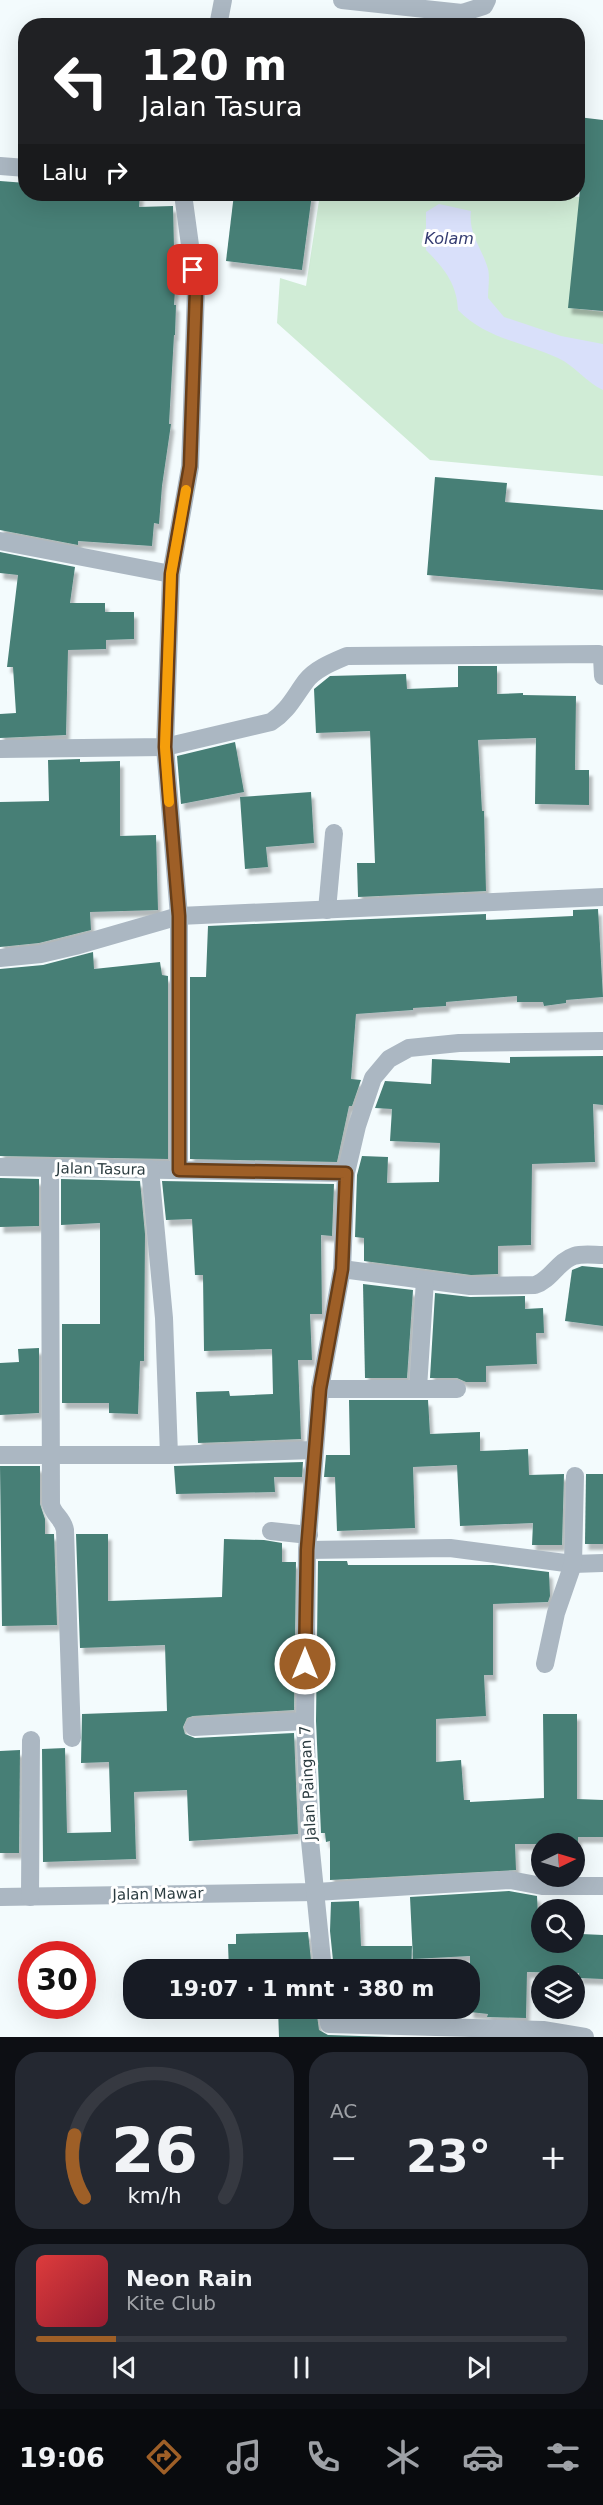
<!DOCTYPE html>
<html lang="id">
<meta charset="utf-8">
<style>
body{margin:0;font-family:"DejaVu Sans",sans-serif;background:#242831;color:#f1f3f6;height:100vh;display:flex;flex-direction:column;font-size:22px;white-space:nowrap}
*{box-sizing:border-box;margin:0}
p{font-size:20px;color:#9ea1a6}
.icon{flex:none;width:33px;height:33px;fill:none;stroke:currentColor;stroke-width:2;stroke-linecap:round;stroke-linejoin:round}
.map{position:relative;height:2037px;overflow:hidden}
.panel{display:flex;flex-direction:column;gap:15px;padding:15px;background:#0d0f14;flex:1}
.panel>*{flex:none}
.banner{position:absolute;left:18px;top:18px;width:567px;height:183px;border-radius:24px;box-shadow:0 6px 24px #0002;background:#202124;color:#fff;overflow:hidden}
.needle{width:39px;rotate:85deg}
.buttons{position:absolute;left:531px;top:1833px;display:grid;gap:12px}
.buttons a{display:grid;place-items:center;width:54px;height:54px;border-radius:50%;background:#171b24;box-shadow:0 6px 24px #0002;font-size:30px}
.speed{position:absolute;left:18px;top:1941px;display:flex;gap:12px;font-size:30px;font-weight:700;text-align:center}
.speed>*{display:grid;place-content:center;width:78px;height:78px;border-radius:50%;background:#171b24;box-shadow:0 6px 24px #0002;line-height:1}
.speed .limit{border:9px solid #d22;background:#fff;color:#111}
.pin{position:absolute;display:grid;place-items:center;width:51px;height:51px;color:#fff;margin:-26px;border-radius:12px;box-shadow:0 3px 9px #0006}
.me{position:absolute;width:66px;margin:-33px;rotate:0deg;stroke-linejoin:round;filter:drop-shadow(0 0 4px #0008)}
.turn{display:flex;align-items:center;gap:21px;height:126px;padding:0 24px;font-size:27px}
.turn .icon{width:78px;height:78px;stroke-width:2.5}
.turn b{display:block;font-size:42px;line-height:51px}
.then{display:flex;align-items:center;height:57px;padding:0 24px;background:#0003;gap:12px;font-size:22px}
.big{font-size:45px;font-weight:700;line-height:1.1}
.panel .card{flex:1;display:flex;flex-direction:column;justify-content:center;gap:9px;min-width:0;padding:0 21px;border-radius:24px;background:#242831}
.panel .dial{align-items:center;gap:0}
.dial svg{height:156px;overflow:visible;fill:none;stroke:#363941;stroke-width:7;stroke-linecap:round;text-anchor:middle}
.dial text{fill:#f1f3f6;stroke:none}
.song{display:flex;align-items:center;gap:18px}
.cover{width:72px;height:72px;border-radius:9px;background:linear-gradient(135deg,hsl(0 70% 55%),hsl(350 70% 35%))}
.played{height:6px;border-radius:3px;background:linear-gradient(90deg,#9e5f27 15%,#363941 15%)}
.keys{display:flex;justify-content:space-around;direction:ltr}
.heat{display:flex;justify-content:space-between;align-items:center;font-size:33px;direction:ltr}
.panel .tiles{flex:1;display:grid;gap:15px;grid-template-columns:1fr 1fr}
.card:last-child{grid-column:span 2}
.trip{position:absolute;left:123px;top:1959px;width:357px;height:60px;border-radius:24px;background:#171b24;box-shadow:0 6px 24px #0002;font-weight:700;line-height:60px;text-align:center}
.menu{display:flex;height:96px;justify-content:space-around;align-items:center;background:#090b0e;color:#9ea1a6}
.menu .icon{width:42px;height:42px}
.menu .active{color:#9e5f27}
.menu b{font-size:27px;color:#f1f3f6}
.map>svg:first-child{display:block}
.green{fill:#d0ecd6}
.water{fill:#d9e0fa}
.building{fill:#477f76;filter:url(#shadow)}
.lines{fill:none;stroke-linecap:round;stroke-linejoin:round}
.minor{stroke:#abb7c2;stroke-width:18}
.route-casing{stroke:#673e19;stroke-width:15}
.route{stroke:#9e5f27;stroke-width:10}
.slow{stroke:#f59e0b;stroke-width:10}
.labels{text-anchor:middle;stroke-width:6;stroke-linejoin:round;paint-order:stroke}
.street-label{font-size:15px;fill:#2b3c40;stroke:#fff}
.water-label{font-size:16px;font-style:italic;fill:#343c71;stroke:#fff}
</style>
<div class="map">
<svg width="603" height="2037" viewBox="0 0 603 2037">
<defs>
<filter id="shadow"><feDropShadow dx="3.5" dy="6" stdDeviation="1.5" flood-color="#0004"/></filter>
</defs>
<rect width="100%" height="100%" fill="#f3fbfd"/>
<polygon class="green" points="320,194 546,194 580,197 569,308 603,312 603,476 430,460 277,323 280,278 306,286"/>
<path class="water" d="M439,204L471,211C468,234 482,248 488,269C490,277 488,289 488,298L504,317L561,336L603,344V390C586,382 575,366 558,358C523,342 486,339 458,310C457,284 444,268 426,250V212Z"/>
<g class="building">
<polygon points="578,117 603,120 603,311 568,308 580,190 578,190"/>
<polygon points="0,181 26,183 26,194 140,194 139,207 173,206 174,248 178,248 174,305 176,305 175,335 174,335 169,424 171,424 162,486 159,524 154,523 152,546 78,541 78,545 0,530"/>
<polygon points="234,194 312,194 302,270 226,261"/>
<polygon points="435,477 507,483 505,502 603,510 603,590 427,575"/>
<polygon points="0,552 75,567 70,603 105,603 105,612 134,612 134,639 106,640 106,649 68,650 66,735 0,738 0,714 16,713 13,667 7,667 18,575 0,573"/>
<polygon points="458,666 497,666 497,694 523,693 523,695 576,696 575,770 589,770 589,805 535,804 536,738 478,740 482,811 484,811 486,891 358,897 357,863 375,863 370,731 316,733 314,689 330,676 406,674 407,689 458,687"/>
<polygon points="235,742 244,792 181,804 177,756"/>
<polygon points="80,759 80,762 120,761 120,836 156,835 158,910 90,912 91,930 39,943 0,947 0,802 49,801 48,760"/>
<polygon points="311,792 314,843 266,847 268,867 245,869 240,797"/>
<polygon points="598,909 603,997 566,1000 566,1003 544,1006 543,1002 517,1002 517,996 446,1002 446,1006 413,1008 413,1010 356,1014 351,1079 361,1080 352,1106 349,1106 337,1162 190,1159 190,977 206,977 208,926 486,914 486,920 573,916 573,910"/>
<polygon points="93,952 94,969 160,962 162,975 168,976 168,1159 0,1156 0,969 43,965"/>
<polygon points="603,1056 603,1105 593,1104 595,1162 532,1164 531,1245 498,1246 498,1274 471,1275 364,1261 364,1238 355,1237 357,1175 362,1156 388,1157 387,1183 439,1182 440,1143 390,1141 392,1109 375,1108 385,1081 431,1084 432,1059 510,1063 510,1057"/>
<polygon points="0,1178 39,1179 39,1226 0,1227"/>
<polygon points="61,1179 140,1181 145,1234 144,1361 140,1361 138,1414 109,1413 109,1403 62,1403 62,1324 100,1324 100,1223 61,1225"/>
<polygon points="162,1181 334,1184 332,1236 321,1235 322,1314 310,1314 312,1360 298,1360 301,1439 198,1443 196,1392 229,1391 230,1396 273,1394 272,1349 204,1351 203,1275 195,1275 192,1219 166,1220"/>
<polygon points="582,1266 603,1268 603,1326 565,1321 572,1270"/>
<polygon points="363,1284 413,1290 407,1378 365,1378"/>
<polygon points="435,1293 470,1297 525,1296 525,1309 543,1308 544,1333 536,1333 537,1364 486,1366 486,1382 466,1382 457,1378 430,1378"/>
<polygon points="39,1348 39,1413 0,1415 0,1363 19,1362 18,1349"/>
<polygon points="349,1400 428,1400 430,1434 480,1432 480,1451 528,1449 529,1475 564,1474 562,1545 532,1545 533,1523 460,1526 457,1465 413,1467 415,1528 337,1531 335,1477 324,1477 326,1455 350,1455"/>
<polygon points="303,1462 302,1477 274,1477 275,1492 176,1494 174,1466"/>
<polygon points="0,1466 40,1466 40,1504 45,1519 45,1534 54,1534 57,1625 2,1626"/>
<polygon points="586,1474 603,1474 603,1544 585,1544"/>
<polygon points="76,1534 108,1534 108,1601 222,1597 224,1539 264,1540 282,1543 282,1562 296,1562 294,1710 193,1716 187,1718 183,1727 185,1734 195,1738 294,1733 298,1834 189,1841 187,1790 134,1792 136,1859 43,1862 42,1749 65,1748 67,1833 111,1832 109,1762 81,1763 82,1714 167,1711 165,1645 80,1648"/>
<polygon points="318,1561 347,1561 348,1565 493,1565 549,1572 550,1596 548,1602 493,1604 493,1675 484,1675 486,1716 436,1719 436,1762 461,1760 464,1800 470,1800 470,1802 544,1798 543,1714 577,1714 577,1799 603,1800 603,1837 578,1837 578,1844 515,1844 516,1870 330,1880 330,1841 326,1842 325,1833 321,1833 316,1721"/>
<polygon points="20,1750 19,1853 0,1853 0,1751"/>
<polygon points="509,1891 537,1896 539,1936 542,1936 542,1942 574,1942 574,1936 581,1936 581,1934 603,1935 603,1979 579,1978 579,1973 527,1972 526,2018 487,2017 488,2014 470,2012 470,1956 413,1959 410,1897"/>
<polygon points="359,1901 361,1946 412,1946 411,1970 334,1970 330,1931 331,1902"/>
<polygon points="308,1932 312,1970 229,1970 228,1944 236,1944 236,1934"/>
<polygon points="278,2008 316,2008 319,2030 328,2035 391,2037 279,2037"/>
<polygon points="338,2008 395,2008 395,2015 339,2013"/>
</g>
<g class="lines">
<g class="minor">
<polyline points="342,0 462,13 484,6 487,0"/>
<polyline points="218,26 223,0"/>
<polyline points="0,166 26,168"/>
<polyline points="0,541 171,574"/>
<path d="M0,749L165,747L271,722C288,711 294,697 306,681C315,669 333,662 347,656L599,654L602,657L603,676"/>
<polyline points="327,910 334,833"/>
<polyline points="0,958 41,954 75,946 179,916 603,897"/>
<polyline points="0,1167 346,1173"/>
<path d="M50,1168L51,1504C53,1515 63,1518 65,1530L72,1738"/>
<polyline points="150,1169 164,1318 169,1455"/>
<polyline points="179,1170 179,916 165,747 171,574 190,467 196,289 183,194"/>
<path d="M342,1269L470,1286L535,1285C551,1280 558,1261 574,1256C583,1253 594,1255 603,1255"/>
<polyline points="418,1388 425,1280"/>
<polyline points="320,1389 457,1389"/>
<polyline points="0,1455 169,1455 315,1450"/>
<polyline points="271,1531 309,1535"/>
<polyline points="307,1550 450,1548 573,1564 603,1563"/>
<polyline points="545,1664 556,1613 573,1564 575,1476"/>
<polyline points="194,1727 305,1721"/>
<polyline points="0,1897 316,1892 510,1880 542,1886 603,1886"/>
<polyline points="30,1897 31,1740"/>
<polyline points="323,1970 310,1841 305,1721 307,1550 320,1389 342,1269 346,1173 357,1126 373,1078 389,1059 409,1048 459,1043 603,1041"/>
<polyline points="327,2008 329,2024 543,2030 585,2037"/>
</g>
</g>
<g class="lines">
<defs>
<polyline id="route" points="193,270 196,289 190,466 171,574 165,747 179,916 179,1170 346,1173 342,1269 320,1389 307,1550 305,1664"/>
</defs>
<use href="#route" class="route-casing"/>
<use href="#route" class="route"/>
<polyline class="slow" points="169,802 165,747 171,574 186,490"/>
</g>
<g class="labels">
<g class="street-label">
<text transform="translate(101 1169) rotate(1)" y="5">Jalan Tasura</text>
<text transform="translate(308 1783) rotate(-93)" y="5">Jalan Paingan 7</text>
<text transform="translate(158 1894) rotate(-1)" y="5">Jalan Mawar</text>
</g>
<g class="water-label">
<text x="449" y="244">Kolam</text>
</g>
</g>
</svg>
<div class="buttons">
<a><svg class="needle" viewBox="-14 -14 28 28"><path d="M0-13l5 13h-10z" fill="#e53935"/><path d="M0 13l5-13h-10z" fill="#9ea1a6"/></svg></a>
<a><svg class="icon" aria-label="search" viewBox="0 0 24 24"><circle cx="10" cy="10" r="6"/><path d="M15 15l6 6"/></svg></a>
<a><svg class="icon" aria-label="layers" viewBox="0 0 24 24"><path d="M12 4l9 5-9 5-9-5zM3 14l9 5 9-5"/></svg></a>
</div>
<div class="speed"><div class="limit">30</div></div>
<div class="pin" style="left:193px;top:270px;background:#d93025"><svg class="icon" aria-label="arrive" viewBox="0 0 24 24"><path d="M6 21V4h12l-3 4 3 4H6"/></svg></div>
<svg class="me" style="left:305px;top:1664px" viewBox="-20 -20 40 40"><circle r="17" fill="#9e5f27" stroke="#fff" stroke-width="3"/><path d="M0-11L8 9 0 5-8 9z" fill="#fff"/></svg>
<div class="trip">19:07 · 1 mnt · 380 m</div>
<div class="banner">
<div class="turn"><svg class="icon" aria-label="left" viewBox="0 0 24 24"><path d="M17 20v-9H6M10 6l-5 5 5 5"/></svg><div><b>120 m</b>Jalan Tasura</div></div>
<div class="then">Lalu<svg class="icon" aria-label="right" viewBox="0 0 24 24"><path d="M7 20v-9h11M14 6l5 5-5 5"/></svg></div>
</div>
</div>
<section class="panel">
<div class="tiles">
<div class="card dial"><svg viewBox="0 0 100 80">
<path d="M14 69A42 42 0 1 1 86 69"/>
<path d="M14 69A42 42 0 0 1 9 37" stroke="#9e5f27"/>
<text x="50" y="56" font-size="32" font-weight="700">26</text>
<text x="50" y="72" font-size="11">km/h</text>
</svg></div>
<div class="card"><p>AC</p>
<div class="heat"><a>−</a><b class="big">23°</b><a>+</a></div>
</div>
<div class="card">
<div class="song"><i class="cover"></i><div><b>Neon Rain</b><p>Kite Club</p></div></div>
<div class="played"></div>
<div class="keys"><svg class="icon" aria-label="previous" viewBox="0 0 24 24"><path d="M18 5L8 12l10 7zM5 5v14"/></svg><svg class="icon" aria-label="pause" viewBox="0 0 24 24"><path d="M8 5v14M16 5v14"/></svg><svg class="icon" aria-label="next" viewBox="0 0 24 24"><path d="M6 5l10 7-10 7zM19 5v14"/></svg></div>
</div>
</div>
</section>
<nav class="menu">
<b>19:06</b>
<svg class="icon active" aria-label="directions" viewBox="0 0 24 24"><path d="M12 3l9 9-9 9-9-9zM9 14v-3h6M13 9l2 2-2 2"/></svg>
<svg class="icon" aria-label="music" viewBox="0 0 24 24"><path d="M9 18V5l10-2v13"/><circle cx="6" cy="18" r="3"/><circle cx="16" cy="16" r="3"/></svg>
<svg class="icon" aria-label="phone" viewBox="0 0 24 24"><path d="M5 4h4l2 5-3 2q2 4 5 5l2-3 5 2v4C11 20 4 13 5 4z"/></svg>
<svg class="icon" aria-label="climate" viewBox="0 0 24 24"><path d="M12 3v18M4 7l16 10M4 17L20 7"/></svg>
<svg class="icon" aria-label="car" viewBox="0 0 24 24"><path d="M5 17H2v-5l4-1 3-4h7l3 4 3 1v5h-3M9 17h6M6 11h13"/><circle cx="7" cy="17" r="2"/><circle cx="17" cy="17" r="2"/></svg>
<svg class="icon" aria-label="filters" viewBox="0 0 24 24"><path d="M4 7h16M4 17h16"/><circle cx="9" cy="7" r="2"/><circle cx="15" cy="17" r="2"/></svg>
</nav>
